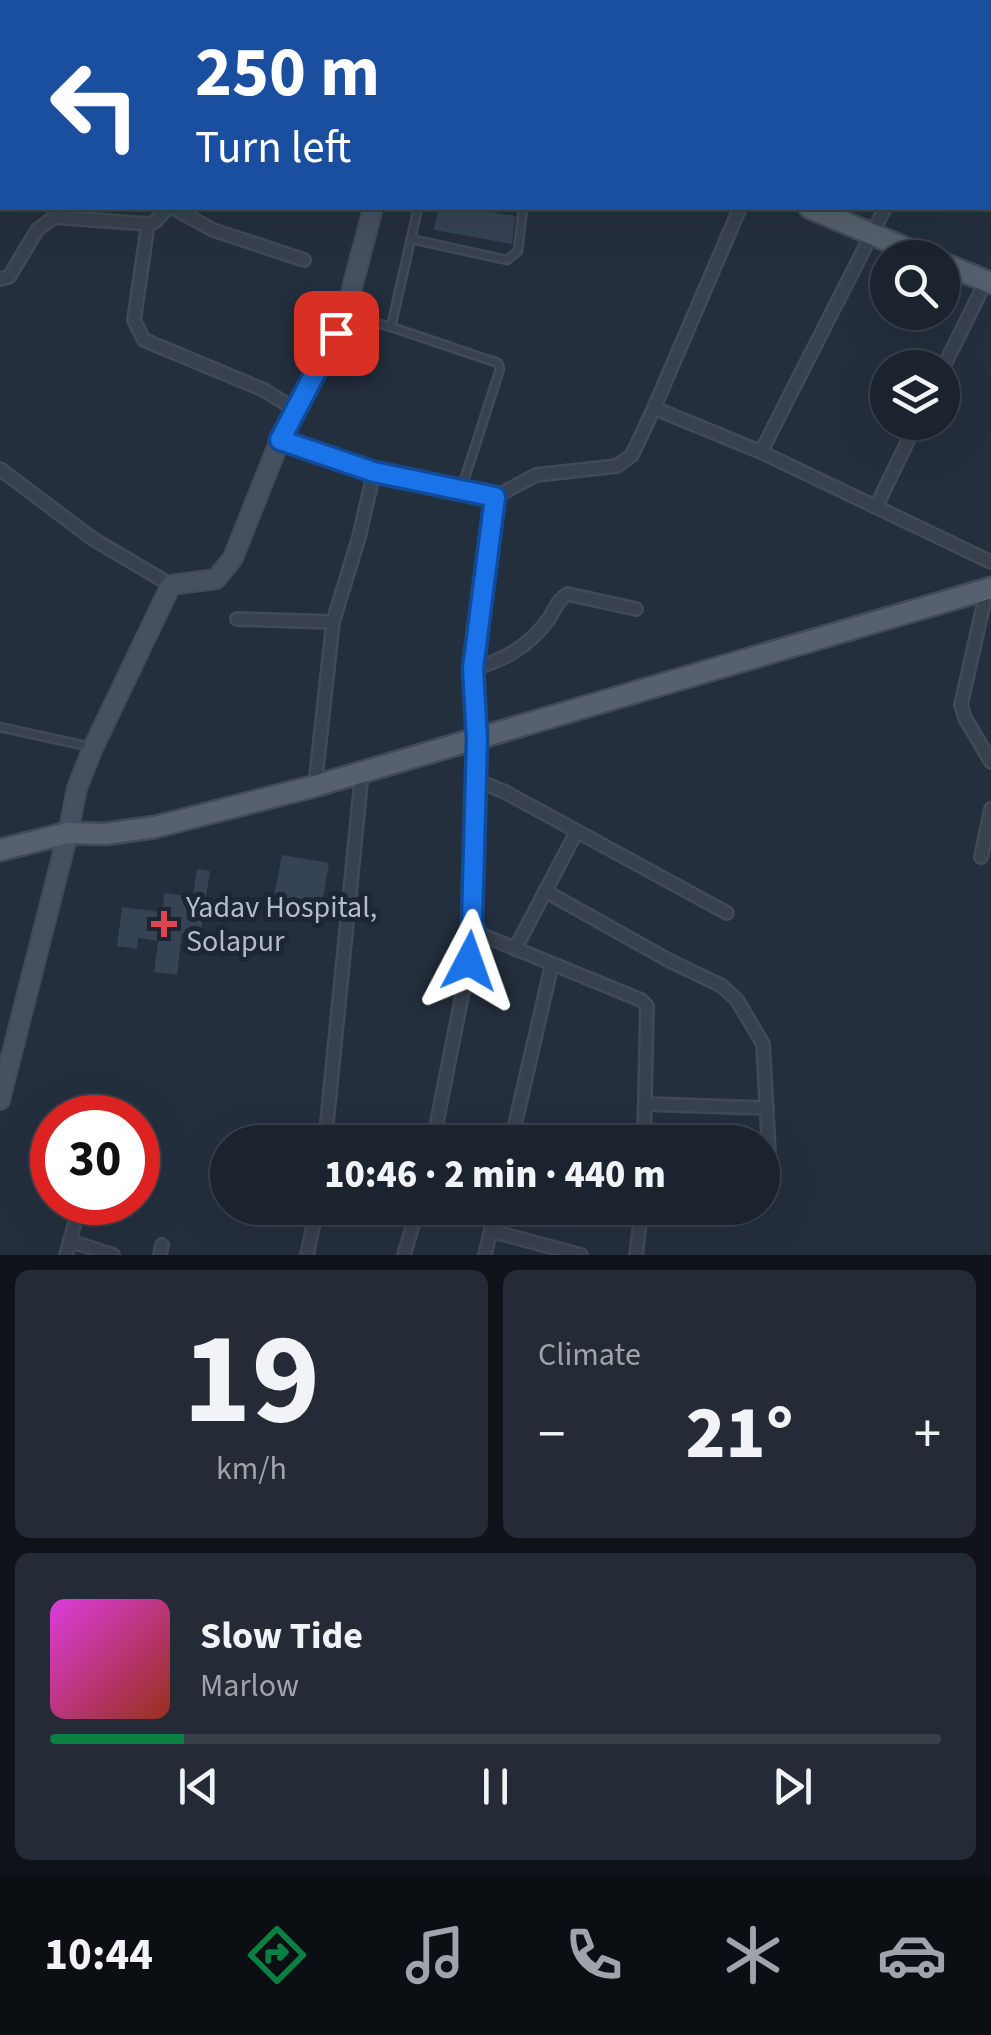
<!DOCTYPE html>
<meta charset="utf-8">
<style>
body{margin:0;font-family:"Source Sans 3",sans-serif;background:#242b36;color:#f1f3f6;height:100vh;display:flex;flex-direction:column;font-size:38px;white-space:nowrap}
*{box-sizing:border-box;margin:0}
p{font-size:32px;color:#a0a4aa}
.icon{flex:none;width:55px;height:55px;fill:none;stroke:currentColor;stroke-width:2;stroke-linecap:round;stroke-linejoin:round}
.map{position:relative;height:1255px;overflow:hidden}
.side{display:flex;flex-direction:column;gap:15px;padding:15px;background:#0f1319;flex:1}
.side>*{flex:none}
.top-card{position:absolute;left:0px;top:0px;width:992px;height:210px;box-shadow:0 10px 40px #0002,0 0 0 2px #39404a;background:#1a4fa0;color:#fff;overflow:hidden}
.fabs{position:absolute;left:870px;top:240px;display:grid;gap:20px}
.fabs a{display:grid;place-items:center;width:90px;height:90px;border-radius:50%;background:#1b232e;box-shadow:0 10px 40px #0002,0 0 0 2px #39404a;font-size:50px}
.speed{position:absolute;left:30px;top:1095px;display:flex;gap:20px;font-size:50px;font-weight:700;text-align:center}
.speed>*{display:grid;place-content:center;width:130px;height:130px;border-radius:50%;background:#1b232e;box-shadow:0 10px 40px #0002,0 0 0 2px #39404a;line-height:1}
.speed .limit{border:15px solid #d22;background:#fff;color:#111}
.pin{position:absolute;display:grid;place-items:center;width:85px;height:85px;color:#fff;margin:-42px;border-radius:20px;box-shadow:0 5px 15px #0006}
.me{position:absolute;width:110px;margin:-55px;rotate:4deg;stroke-linejoin:round;filter:drop-shadow(0 0 8px #0008)}
.turn{display:flex;align-items:center;gap:35px;height:210px;padding:0 30px;font-size:45px}
.turn .icon{width:130px;height:130px;stroke-width:2.5}
.turn b{display:block;font-size:70px;line-height:85px}
.big{font-size:75px;font-weight:800;line-height:1.1}
.side .card{flex:1;display:flex;flex-direction:column;justify-content:center;gap:15px;min-width:0;padding:0 35px;border-radius:15px;background:#242b36}
.side .dial{align-items:center;gap:0}
.dial b{font-size:130px;line-height:1}
.song{display:flex;align-items:center;gap:30px}
.cover{width:120px;height:120px;border-radius:15px;background:linear-gradient(135deg,hsl(300 70% 55%),hsl(10 70% 35%))}
.played{height:10px;border-radius:5px;background:linear-gradient(90deg,#0b8043 15%,#39404a 15%)}
.keys{display:flex;justify-content:space-around;direction:ltr}
.heat{display:flex;justify-content:space-between;align-items:center;font-size:55px;direction:ltr}
.side .tiles{flex:1;display:grid;gap:15px;grid-template-columns:1fr 1fr}
.card:last-child{grid-column:span 2}
.trip{position:absolute;left:210px;top:1125px;width:570px;height:100px;border-radius:50px;background:#1b232e;box-shadow:0 10px 40px #0002,0 0 0 2px #39404a;font-weight:800;line-height:100px;text-align:center}
.menu{display:flex;height:160px;justify-content:space-around;align-items:center;background:#0b0e12;color:#a0a4aa}
.menu .icon{width:70px;height:70px}
.menu .current{color:#0b8043}
.menu b{font-size:45px;color:#f1f3f6}
.map>svg:first-child{display:block}
.building{fill:#364354}
.lines{fill:none;stroke-linecap:round;stroke-linejoin:round}
.service-casing{stroke:#414a57;stroke-width:11}
.minor-casing{stroke:#414a57;stroke-width:16}
.secondary-casing{stroke:#414a57;stroke-width:22}
.primary-casing{stroke:#414a57;stroke-width:25}
.service{stroke:#38414e;stroke-width:6}
.minor{stroke:#38414e;stroke-width:11}
.secondary{stroke:#465061;stroke-width:18}
.primary{stroke:#56606e;stroke-width:20}
.route-casing{stroke:#114b97;stroke-width:25}
.route{stroke:#1a73e8;stroke-width:18}
.health-dot{fill:#e0444e;stroke:#1d2633;stroke-width:4}
.labels{text-anchor:middle;stroke-width:10;stroke-linejoin:round;paint-order:stroke}
.poi-label{font-size:30px;fill:#b4bcc9;stroke:#1d2633;text-anchor:start}
</style>
<div class="map">
<svg width="991" height="1255" viewBox="0 0 991 1255">
<rect width="100%" height="100%" fill="#242f3e"/>
<g class="building">
<polygon points="438,208 466,208 515,216 512,244 434,230"/>
<polygon points="282,855 329,863 322,904 274,896"/>
<polygon points="197,869 210,871 200,936 182,933 177,975 154,972 158,941 138,938 137,949 117,946 122,907 162,912 164,893 193,897"/>
</g>
<g class="lines">
<defs>
<g id="service">
<polyline points="411,239 507,260 518,251 523,208"/>
<polyline points="346,315 391,327 498,363 500,369 461,490"/>
<polyline points="391,327 418,208"/>
<polyline points="0,727 91,747"/>
</g>
<g id="minor">
<polyline points="376,0 387,2"/>
<polyline points="576,0 576,2"/>
<polyline points="896,0 903,2"/>
<polyline points="91,2 93,0"/>
<polyline points="667,2 668,0"/>
<polyline points="972,2 972,0"/>
<polyline points="990,63 991,64"/>
<polyline points="0,119 2,120"/>
<polyline points="173,208 213,230 304,260"/>
<polyline points="740,208 654,408 761,452"/>
<polyline points="885,208 761,452 991,562"/>
<polyline points="148,224 134,320 144,340 264,390 296,410"/>
<polyline points="0,279 9,277 37,230 54,217 148,224 155,222 167,208"/>
<polyline points="942,370 986,281"/>
<polyline points="280,440 374,472 495,497 536,475 617,466 632,455 654,408"/>
<polyline points="0,469 93,539 171,585"/>
<polyline points="495,497 473,669 477,739 472,923 475,930 482,935 641,1000 647,1006 644,1142"/>
<polyline points="876,507 917,422"/>
<polyline points="987,589 961,705 965,718 991,762"/>
<polyline points="237,619 333,622"/>
<path d="M473,669C504,660 528,647 548,620C555,610 557,600 568,594L636,609"/>
<polyline points="476,780 505,792 727,913"/>
<polyline points="315,786 333,622 359,537 374,472"/>
<polyline points="981,857 991,809"/>
<polyline points="545,891 670,961 722,986 737,1000 763,1044 770,1172"/>
<polyline points="515,949 577,831"/>
<polyline points="645,1104 767,1108"/>
<polyline points="644,1140 701,1142"/>
<polyline points="325,1142 362,772"/>
<polyline points="433,1142 475,930"/>
<polyline points="511,1142 552,964"/>
<polyline points="608,1208 642,1217"/>
<polyline points="491,1231 581,1255"/>
<polyline points="70,1241 113,1255"/>
<polyline points="66,1255 78,1211"/>
<polyline points="160,1255 162,1245"/>
<polyline points="307,1255 317,1208"/>
<polyline points="404,1255 418,1208"/>
<polyline points="485,1255 496,1208"/>
<polyline points="636,1255 642,1208"/>
</g>
<g id="secondary">
<polyline points="125,0 130,2"/>
<polyline points="0,1100 68,833 77,788 93,748 171,585 216,579 233,558 280,440 345,315 373,208"/>
</g>
<g id="primary">
<polyline points="200,2 200,0"/>
<polyline points="810,208 929,258"/>
<polyline points="942,263 991,283"/>
<polyline points="0,850 68,833 105,834 155,827 315,786 991,588"/>
</g>
</defs>
<use href="#service" class="service-casing"/>
<use href="#minor" class="minor-casing"/>
<use href="#secondary" class="secondary-casing"/>
<use href="#primary" class="primary-casing"/>
<use href="#service" class="service"/>
<use href="#minor" class="minor"/>
<use href="#secondary" class="secondary"/>
<use href="#primary" class="primary"/>
</g>
<g class="lines">
<defs>
<polyline id="route" points="336,333 280,440 374,472 495,497 473,669 477,739 472,923 474,930 469,961"/>
</defs>
<use href="#route" class="route-casing"/>
<use href="#route" class="route"/>
</g>
<path class="health-dot" d="M159 909h10v10h10v10h-10v10h-10v-10h-10v-10h10z"/>
<g class="labels">
<g class="poi-label">
<text x="186" y="917">Yadav Hospital,<tspan x="186" dy="34">Solapur</tspan></text>
</g>
</g>
</svg>
<div class="fabs">
<a><svg class="icon" aria-label="search" viewBox="0 0 24 24"><circle cx="10" cy="10" r="6"/><path d="M15 15l6 6"/></svg></a>
<a><svg class="icon" aria-label="layers" viewBox="0 0 24 24"><path d="M12 4l9 5-9 5-9-5zM3 14l9 5 9-5"/></svg></a>
</div>
<div class="speed"><div class="limit">30</div></div>
<div class="pin" style="left:336px;top:333px;background:#d93025"><svg class="icon" aria-label="arrive" viewBox="0 0 24 24"><path d="M6 21V4h12l-3 4 3 4H6"/></svg></div>
<svg class="me" style="left:469px;top:961px" viewBox="-20 -20 40 40"><path d="M0-17L14 15 0 8-14 15z" fill="#1a73e8" stroke="#fff" stroke-width="4"/></svg>
<div class="trip">10:46 · 2 min · 440 m</div>
<div class="top-card">
<div class="turn"><svg class="icon" aria-label="left" viewBox="0 0 24 24"><path d="M17 20v-9H6M10 6l-5 5 5 5"/></svg><div><b>250 m</b>Turn left</div></div>
</div>
</div>
<section class="side">
<div class="tiles">
<div class="card dial"><b>19</b><p>km/h</p></div>
<div class="card"><p>Climate</p>
<div class="heat"><a>−</a><b class="big">21°</b><a>+</a></div>
</div>
<div class="card">
<div class="song"><i class="cover"></i><div><b>Slow Tide</b><p>Marlow</p></div></div>
<div class="played"></div>
<div class="keys"><svg class="icon" aria-label="previous" viewBox="0 0 24 24"><path d="M18 5L8 12l10 7zM5 5v14"/></svg><svg class="icon" aria-label="pause" viewBox="0 0 24 24"><path d="M8 5v14M16 5v14"/></svg><svg class="icon" aria-label="next" viewBox="0 0 24 24"><path d="M6 5l10 7-10 7zM19 5v14"/></svg></div>
</div>
</div>
</section>
<nav class="menu">
<b>10:44</b>
<svg class="icon current" aria-label="directions" viewBox="0 0 24 24"><path d="M12 3l9 9-9 9-9-9zM9 14v-3h6M13 9l2 2-2 2"/></svg>
<svg class="icon" aria-label="music" viewBox="0 0 24 24"><path d="M9 18V5l10-2v13"/><circle cx="6" cy="18" r="3"/><circle cx="16" cy="16" r="3"/></svg>
<svg class="icon" aria-label="phone" viewBox="0 0 24 24"><path d="M5 4h4l2 5-3 2q2 4 5 5l2-3 5 2v4C11 20 4 13 5 4z"/></svg>
<svg class="icon" aria-label="climate" viewBox="0 0 24 24"><path d="M12 3v18M4 7l16 10M4 17L20 7"/></svg>
<svg class="icon" aria-label="car" viewBox="0 0 24 24"><path d="M5 17H2v-5l4-1 3-4h7l3 4 3 1v5h-3M9 17h6M6 11h13"/><circle cx="7" cy="17" r="2"/><circle cx="17" cy="17" r="2"/></svg>
</nav>
